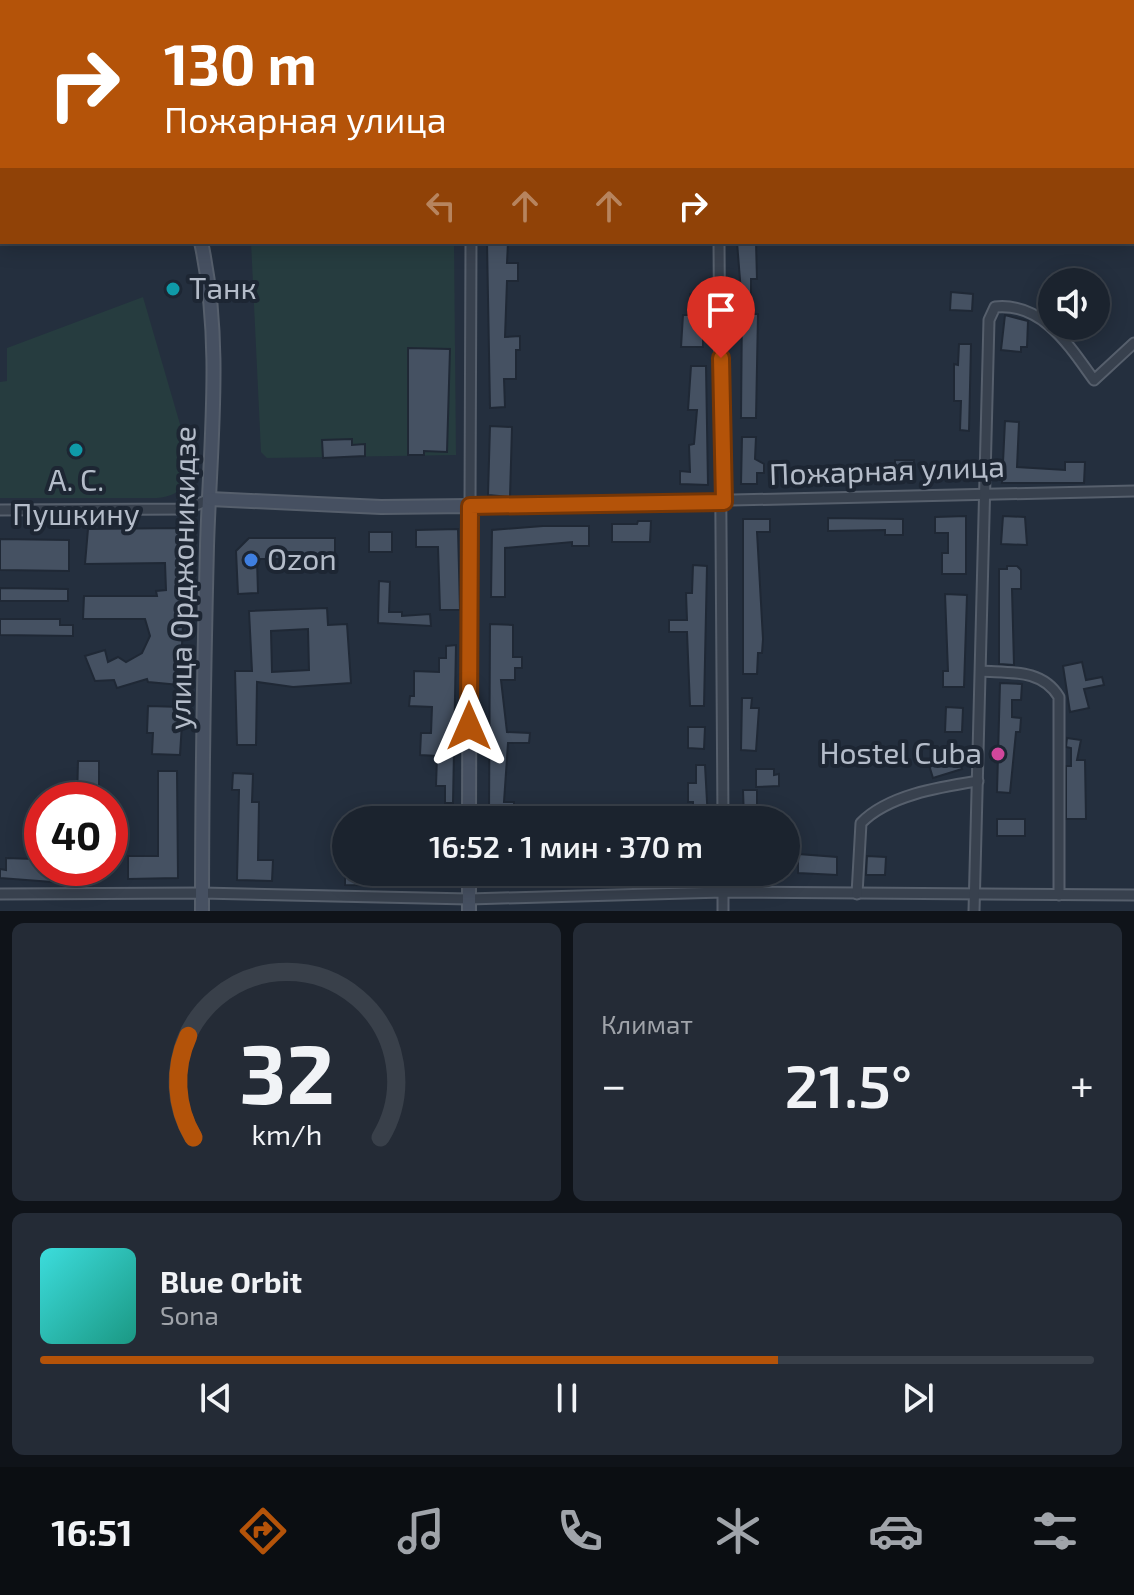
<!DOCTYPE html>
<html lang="ru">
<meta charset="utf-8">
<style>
body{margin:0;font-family:"Exo 2",sans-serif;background:#242b36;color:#f1f3f6;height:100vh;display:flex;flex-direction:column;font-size:30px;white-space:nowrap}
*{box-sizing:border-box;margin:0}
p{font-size:26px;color:#a0a4aa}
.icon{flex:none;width:44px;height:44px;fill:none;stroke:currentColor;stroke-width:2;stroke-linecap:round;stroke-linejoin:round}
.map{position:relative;height:911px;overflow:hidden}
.drawer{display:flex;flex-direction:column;gap:12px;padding:12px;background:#0f1319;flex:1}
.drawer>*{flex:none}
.top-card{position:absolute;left:0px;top:0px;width:1134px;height:244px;box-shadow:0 4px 20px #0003,0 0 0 2px #39404a;background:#b45309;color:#fff;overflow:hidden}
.tools{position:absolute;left:1038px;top:268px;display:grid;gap:16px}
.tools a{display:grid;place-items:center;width:72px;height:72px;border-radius:50%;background:#1b232e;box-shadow:0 4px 20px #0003,0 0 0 2px #39404a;font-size:40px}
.speed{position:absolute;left:24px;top:782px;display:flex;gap:16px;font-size:40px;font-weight:700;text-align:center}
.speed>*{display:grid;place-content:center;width:104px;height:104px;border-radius:50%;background:#1b232e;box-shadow:0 4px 20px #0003,0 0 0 2px #39404a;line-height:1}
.speed .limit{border:12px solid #d22;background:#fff;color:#111}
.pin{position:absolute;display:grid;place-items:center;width:68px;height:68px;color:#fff;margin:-82px -34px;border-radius:50% 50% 50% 0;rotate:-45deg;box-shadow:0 0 8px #0007}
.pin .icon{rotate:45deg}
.me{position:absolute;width:88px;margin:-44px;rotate:0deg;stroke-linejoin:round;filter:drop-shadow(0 0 6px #0008)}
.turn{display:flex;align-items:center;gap:28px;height:168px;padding:0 32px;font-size:36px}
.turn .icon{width:104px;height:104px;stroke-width:2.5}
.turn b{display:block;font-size:56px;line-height:68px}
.lanes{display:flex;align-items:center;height:76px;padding:0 32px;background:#0003;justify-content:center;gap:40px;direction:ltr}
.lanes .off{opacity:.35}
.big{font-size:60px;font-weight:600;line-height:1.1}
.drawer .widget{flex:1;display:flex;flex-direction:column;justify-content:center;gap:12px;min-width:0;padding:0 28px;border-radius:12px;background:#242b36}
.drawer .dial{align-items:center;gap:0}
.dial svg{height:208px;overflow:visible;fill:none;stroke:#39404a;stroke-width:7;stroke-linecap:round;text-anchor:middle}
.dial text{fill:#f1f3f6;stroke:none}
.song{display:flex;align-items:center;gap:24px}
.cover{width:96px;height:96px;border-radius:12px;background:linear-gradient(135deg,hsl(180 70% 55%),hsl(170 70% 35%))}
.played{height:8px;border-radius:4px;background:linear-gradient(90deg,#b45309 70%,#39404a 70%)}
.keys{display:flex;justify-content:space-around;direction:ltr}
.heat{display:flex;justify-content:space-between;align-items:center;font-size:44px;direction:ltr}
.drawer .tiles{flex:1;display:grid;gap:12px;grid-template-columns:1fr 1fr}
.widget:last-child{grid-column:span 2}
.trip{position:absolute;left:332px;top:806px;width:468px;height:80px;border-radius:40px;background:#1b232e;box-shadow:0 4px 20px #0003,0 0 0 2px #39404a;font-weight:600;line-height:80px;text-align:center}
.tabs{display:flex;height:128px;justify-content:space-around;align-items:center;background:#0b0e12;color:#a0a4aa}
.tabs .icon{width:56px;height:56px}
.tabs .active{color:#b45309}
.tabs b{font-size:36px;color:#f1f3f6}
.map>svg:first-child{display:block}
.green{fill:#263c3f}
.water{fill:#394c67}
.building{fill:#455162;stroke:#1f2835;stroke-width:2;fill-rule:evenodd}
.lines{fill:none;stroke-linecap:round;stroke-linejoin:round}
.street-casing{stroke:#565f6c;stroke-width:13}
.secondary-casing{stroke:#565f6c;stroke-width:16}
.street{stroke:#38414e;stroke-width:9}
.secondary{stroke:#465061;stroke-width:12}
.route-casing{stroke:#753606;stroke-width:20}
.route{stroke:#b45309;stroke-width:14}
.culture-dot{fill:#0f9aa8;stroke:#1d2633;stroke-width:3}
.shop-dot{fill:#3f7fe0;stroke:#1d2633;stroke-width:3}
.hotel-dot{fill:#d1479c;stroke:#1d2633;stroke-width:3}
.labels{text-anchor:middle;stroke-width:8;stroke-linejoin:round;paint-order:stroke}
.poi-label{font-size:30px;fill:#b4bcc9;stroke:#1d2633;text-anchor:start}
.street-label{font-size:30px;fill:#b4bcc9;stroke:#1d2633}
</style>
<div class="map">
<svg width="1134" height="911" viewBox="0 0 1134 911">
<rect width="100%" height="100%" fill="#242f3e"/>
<g class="green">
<polygon points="251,242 454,242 456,455 267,458 261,452"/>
<path d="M143,297L191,462C187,484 181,496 157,498H0V382L7,381V348Z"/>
</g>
<polygon class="water" points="172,0 1134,0 1134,28 1132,2 169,2"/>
<g class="building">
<polygon points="487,242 508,242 507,263 518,263 518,281 507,281 505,337 520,336 520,350 516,350 516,379 504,379 505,407 490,408"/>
<polygon points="737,242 756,242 757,279 751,279 751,314 758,314 756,418 741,418 742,305"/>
<polygon points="951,292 973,294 972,311 950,310"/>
<polygon points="690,294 703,294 703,347 681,347 683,315 690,315"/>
<polygon points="1005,315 1028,321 1027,347 1021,347 1021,352 1001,350"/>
<polygon points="959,344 971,344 969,431 960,430 961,401 954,401 954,364 958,365"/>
<polygon points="408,348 450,349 447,452 424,451 424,455 408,455"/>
<polygon points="691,366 706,366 708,485 680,484 680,471 690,472 689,445 694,444 697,410 688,410"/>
<polygon points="1005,421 1019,422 1017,467 1065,470 1065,462 1085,462 1084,483 1002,483"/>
<polygon points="490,426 512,427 510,497 488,495"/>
<polygon points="742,437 756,437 755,459 764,464 764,473 757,473 757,484 741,484"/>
<polygon points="352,439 352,445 365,444 365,456 323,458 322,440"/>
<polygon points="895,460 914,460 914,481 864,481 865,466 895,467"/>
<polygon points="835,466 835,471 844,471 844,484 802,484 802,467"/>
<polygon points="966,516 966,574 942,574 942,553 948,553 948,533 935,533 935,517"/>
<polygon points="1003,516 1025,517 1027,545 1001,544"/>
<polygon points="828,518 903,519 903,535 885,535 885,530 828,531"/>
<polygon points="743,519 770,519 770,532 757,532 763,639 762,653 758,653 757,674 743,674"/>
<polygon points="638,521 651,521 650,542 612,542 612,524 637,524"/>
<polygon points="543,526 589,526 589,546 572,546 572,542 505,548 505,597 491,597 492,530"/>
<polygon points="180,528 187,543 180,685 148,682 147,679 117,688 114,680 95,681 85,656 105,650 108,662 118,657 126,662 142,653 150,636 145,619 83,619 84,596 157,596 156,591 166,590 165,563 85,564 88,529"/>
<polygon points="458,529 460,610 440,610 438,547 416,547 416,530"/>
<rect x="369" y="532" width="23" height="20"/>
<polygon points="249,538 335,538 335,559 257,559 258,593 238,594 236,551"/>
<polygon points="0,539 69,540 69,571 0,570"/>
<polygon points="693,565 707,566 704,706 690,706 687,632 669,632 669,620 687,620 686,593 692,593"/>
<polygon points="1007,566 1017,566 1021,570 1021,589 1012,589 1014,665 999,664 999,569 1007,569"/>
<polygon points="379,581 390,582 389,612 402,612 402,616 430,614 431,626 378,623"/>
<polygon points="0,588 68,589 68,601 0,601"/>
<polygon points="945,594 967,595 964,687 943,687 943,671 948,671"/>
<path d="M327,608L328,625L347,624L351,683L293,687L257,682L256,745H237L235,671H252L249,611ZM308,629L309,670L272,672L271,631Z"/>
<polygon points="0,619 60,619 60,625 73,625 73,636 0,635"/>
<polygon points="490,624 513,625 513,657 522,657 522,668 515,668 515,680 501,680 507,732 530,733 529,743 508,743 504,802 514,802 514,816 489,815"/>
<polygon points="456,645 453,803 445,803 445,786 436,786 437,756 420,755 421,733 431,733 432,707 409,706 410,696 414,696 414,671 439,672 439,658 446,658 446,646"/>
<polygon points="1082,662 1086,680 1102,677 1104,685 1084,689 1089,708 1070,712 1063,666"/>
<polygon points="1000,683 1022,684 1021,700 1012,700 1012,717 1021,718 1020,732 1016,732 1010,793 997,792"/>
<polygon points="742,698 752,698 751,708 759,708 756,751 741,750"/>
<polygon points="148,706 183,707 180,755 152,754 153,733 147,733"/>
<polygon points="946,707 963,708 962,732 945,732"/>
<polygon points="688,727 705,727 704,749 688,748"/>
<polygon points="1067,738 1081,740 1077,760 1085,760 1086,819 1066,819 1066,766 1071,766 1071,748 1066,747"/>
<polygon points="956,752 962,769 933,778 928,762"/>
<polygon points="78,761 99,761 99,800 77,800"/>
<polygon points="696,765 705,765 708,820 693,820 693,802 688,802 688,783 696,783"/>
<polygon points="756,769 774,769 774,775 779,774 779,786 756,787"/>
<polygon points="158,771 177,771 178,878 128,879 128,856 158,856"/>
<polygon points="233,773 253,774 252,802 259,802 258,860 273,860 272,881 237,880 239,790 232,790"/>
<polygon points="743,790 757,790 757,820 744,820"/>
<rect x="997" y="819" width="28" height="17"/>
<polygon points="35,837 42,837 42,868 53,868 52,882 0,878 0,869 6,870 6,858 34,859"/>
<polygon points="798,854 837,857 837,875 798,873"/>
<polygon points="867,856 886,857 885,875 866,875"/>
<polygon points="345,872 451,873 451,886 345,885"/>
</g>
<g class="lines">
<defs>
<g id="street">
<polyline points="471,242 470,506 1134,491"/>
<polyline points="719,242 723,820"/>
<polyline points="0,510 187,509 210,499"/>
<path d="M981,671C1011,673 1042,669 1059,697V895"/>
<polyline points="723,872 723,911"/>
<polyline points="0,894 202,893 469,899 723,892 1134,895"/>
<path d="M857,894L861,823C888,795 940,787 978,781"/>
<path d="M974,911L989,320L995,307C1043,302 1070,347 1094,380L1134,343"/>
</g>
<g id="secondary">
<polyline points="139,0 140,2"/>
<path d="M201,242C223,342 210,444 207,546C204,667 202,789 202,911"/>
<polyline points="210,499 381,507 470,506 469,820"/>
<polyline points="469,872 469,911"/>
</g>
</defs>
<use href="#street" class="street-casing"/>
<use href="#secondary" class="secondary-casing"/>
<use href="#street" class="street"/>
<use href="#secondary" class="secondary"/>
</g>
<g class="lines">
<defs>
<polyline id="route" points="469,726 470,506 724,502 721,358"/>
</defs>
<use href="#route" class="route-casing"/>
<use href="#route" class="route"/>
</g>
<g class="culture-dot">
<circle cx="173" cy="289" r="8"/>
<circle cx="76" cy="450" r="8"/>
</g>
<circle class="shop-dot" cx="251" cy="560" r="8"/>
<circle class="hotel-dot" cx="998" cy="754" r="8"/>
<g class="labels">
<g class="poi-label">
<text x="189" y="299">Танк</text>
<text x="76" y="491" text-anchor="middle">А. С.<tspan x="76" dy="34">Пушкину</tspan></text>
<text x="267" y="570">Ozon</text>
<text x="982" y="764" text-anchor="end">Hostel Cuba</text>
</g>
<g class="street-label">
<text transform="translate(887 471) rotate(-2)" y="10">Пожарная улица</text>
<text transform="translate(183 578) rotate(-89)" y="10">улица Орджоникидзе</text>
</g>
</g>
</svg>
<div class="tools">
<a><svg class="icon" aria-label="sound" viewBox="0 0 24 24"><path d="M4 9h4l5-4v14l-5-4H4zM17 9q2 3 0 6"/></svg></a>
</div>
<div class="speed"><div class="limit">40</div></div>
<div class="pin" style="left:721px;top:358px;background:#d93025"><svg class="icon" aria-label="arrive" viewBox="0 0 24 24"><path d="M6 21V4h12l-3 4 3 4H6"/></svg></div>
<svg class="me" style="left:469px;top:726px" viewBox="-20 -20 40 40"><path d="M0-17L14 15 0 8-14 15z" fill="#b45309" stroke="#fff" stroke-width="4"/></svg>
<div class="trip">16:52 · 1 мин · 370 m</div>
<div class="top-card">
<div class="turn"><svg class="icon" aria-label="right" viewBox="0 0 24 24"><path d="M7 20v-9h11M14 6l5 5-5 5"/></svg><div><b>130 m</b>Пожарная улица</div></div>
<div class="lanes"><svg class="icon off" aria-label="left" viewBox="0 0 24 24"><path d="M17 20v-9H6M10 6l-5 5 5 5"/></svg><svg class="icon off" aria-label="ahead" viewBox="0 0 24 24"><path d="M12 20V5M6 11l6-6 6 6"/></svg><svg class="icon off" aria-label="ahead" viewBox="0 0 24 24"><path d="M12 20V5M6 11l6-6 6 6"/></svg><svg class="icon" aria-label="right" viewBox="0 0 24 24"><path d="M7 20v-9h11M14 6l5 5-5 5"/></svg></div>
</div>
</div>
<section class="drawer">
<div class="tiles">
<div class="widget dial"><svg viewBox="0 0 100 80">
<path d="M14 69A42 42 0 1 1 86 69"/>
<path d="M14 69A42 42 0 0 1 12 30" stroke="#b45309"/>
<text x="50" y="56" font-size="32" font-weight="700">32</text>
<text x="50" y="72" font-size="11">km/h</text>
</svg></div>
<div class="widget"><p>Климат</p>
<div class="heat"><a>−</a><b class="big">21.5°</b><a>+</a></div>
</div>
<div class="widget">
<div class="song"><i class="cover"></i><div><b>Blue Orbit</b><p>Sona</p></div></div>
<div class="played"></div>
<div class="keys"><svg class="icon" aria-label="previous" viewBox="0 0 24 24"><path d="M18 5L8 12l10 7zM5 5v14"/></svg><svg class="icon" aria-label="pause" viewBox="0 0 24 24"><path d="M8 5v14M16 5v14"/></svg><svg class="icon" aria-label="next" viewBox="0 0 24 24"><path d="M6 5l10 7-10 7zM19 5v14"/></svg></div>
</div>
</div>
</section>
<nav class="tabs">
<b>16:51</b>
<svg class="icon active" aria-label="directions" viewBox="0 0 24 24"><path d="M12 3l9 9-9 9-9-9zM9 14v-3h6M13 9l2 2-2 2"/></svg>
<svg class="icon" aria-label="music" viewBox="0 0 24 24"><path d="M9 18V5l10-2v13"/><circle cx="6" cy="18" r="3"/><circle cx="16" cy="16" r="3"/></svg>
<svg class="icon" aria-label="phone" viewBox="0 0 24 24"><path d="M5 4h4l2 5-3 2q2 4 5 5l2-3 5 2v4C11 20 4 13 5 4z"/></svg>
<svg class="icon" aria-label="climate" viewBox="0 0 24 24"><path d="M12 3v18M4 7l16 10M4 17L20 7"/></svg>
<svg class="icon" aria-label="car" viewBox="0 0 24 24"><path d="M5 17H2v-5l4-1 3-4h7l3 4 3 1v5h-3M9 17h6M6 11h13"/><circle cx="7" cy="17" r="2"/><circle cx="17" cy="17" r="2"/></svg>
<svg class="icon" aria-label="filters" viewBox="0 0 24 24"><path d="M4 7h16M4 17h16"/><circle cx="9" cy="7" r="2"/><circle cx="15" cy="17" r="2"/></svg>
</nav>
